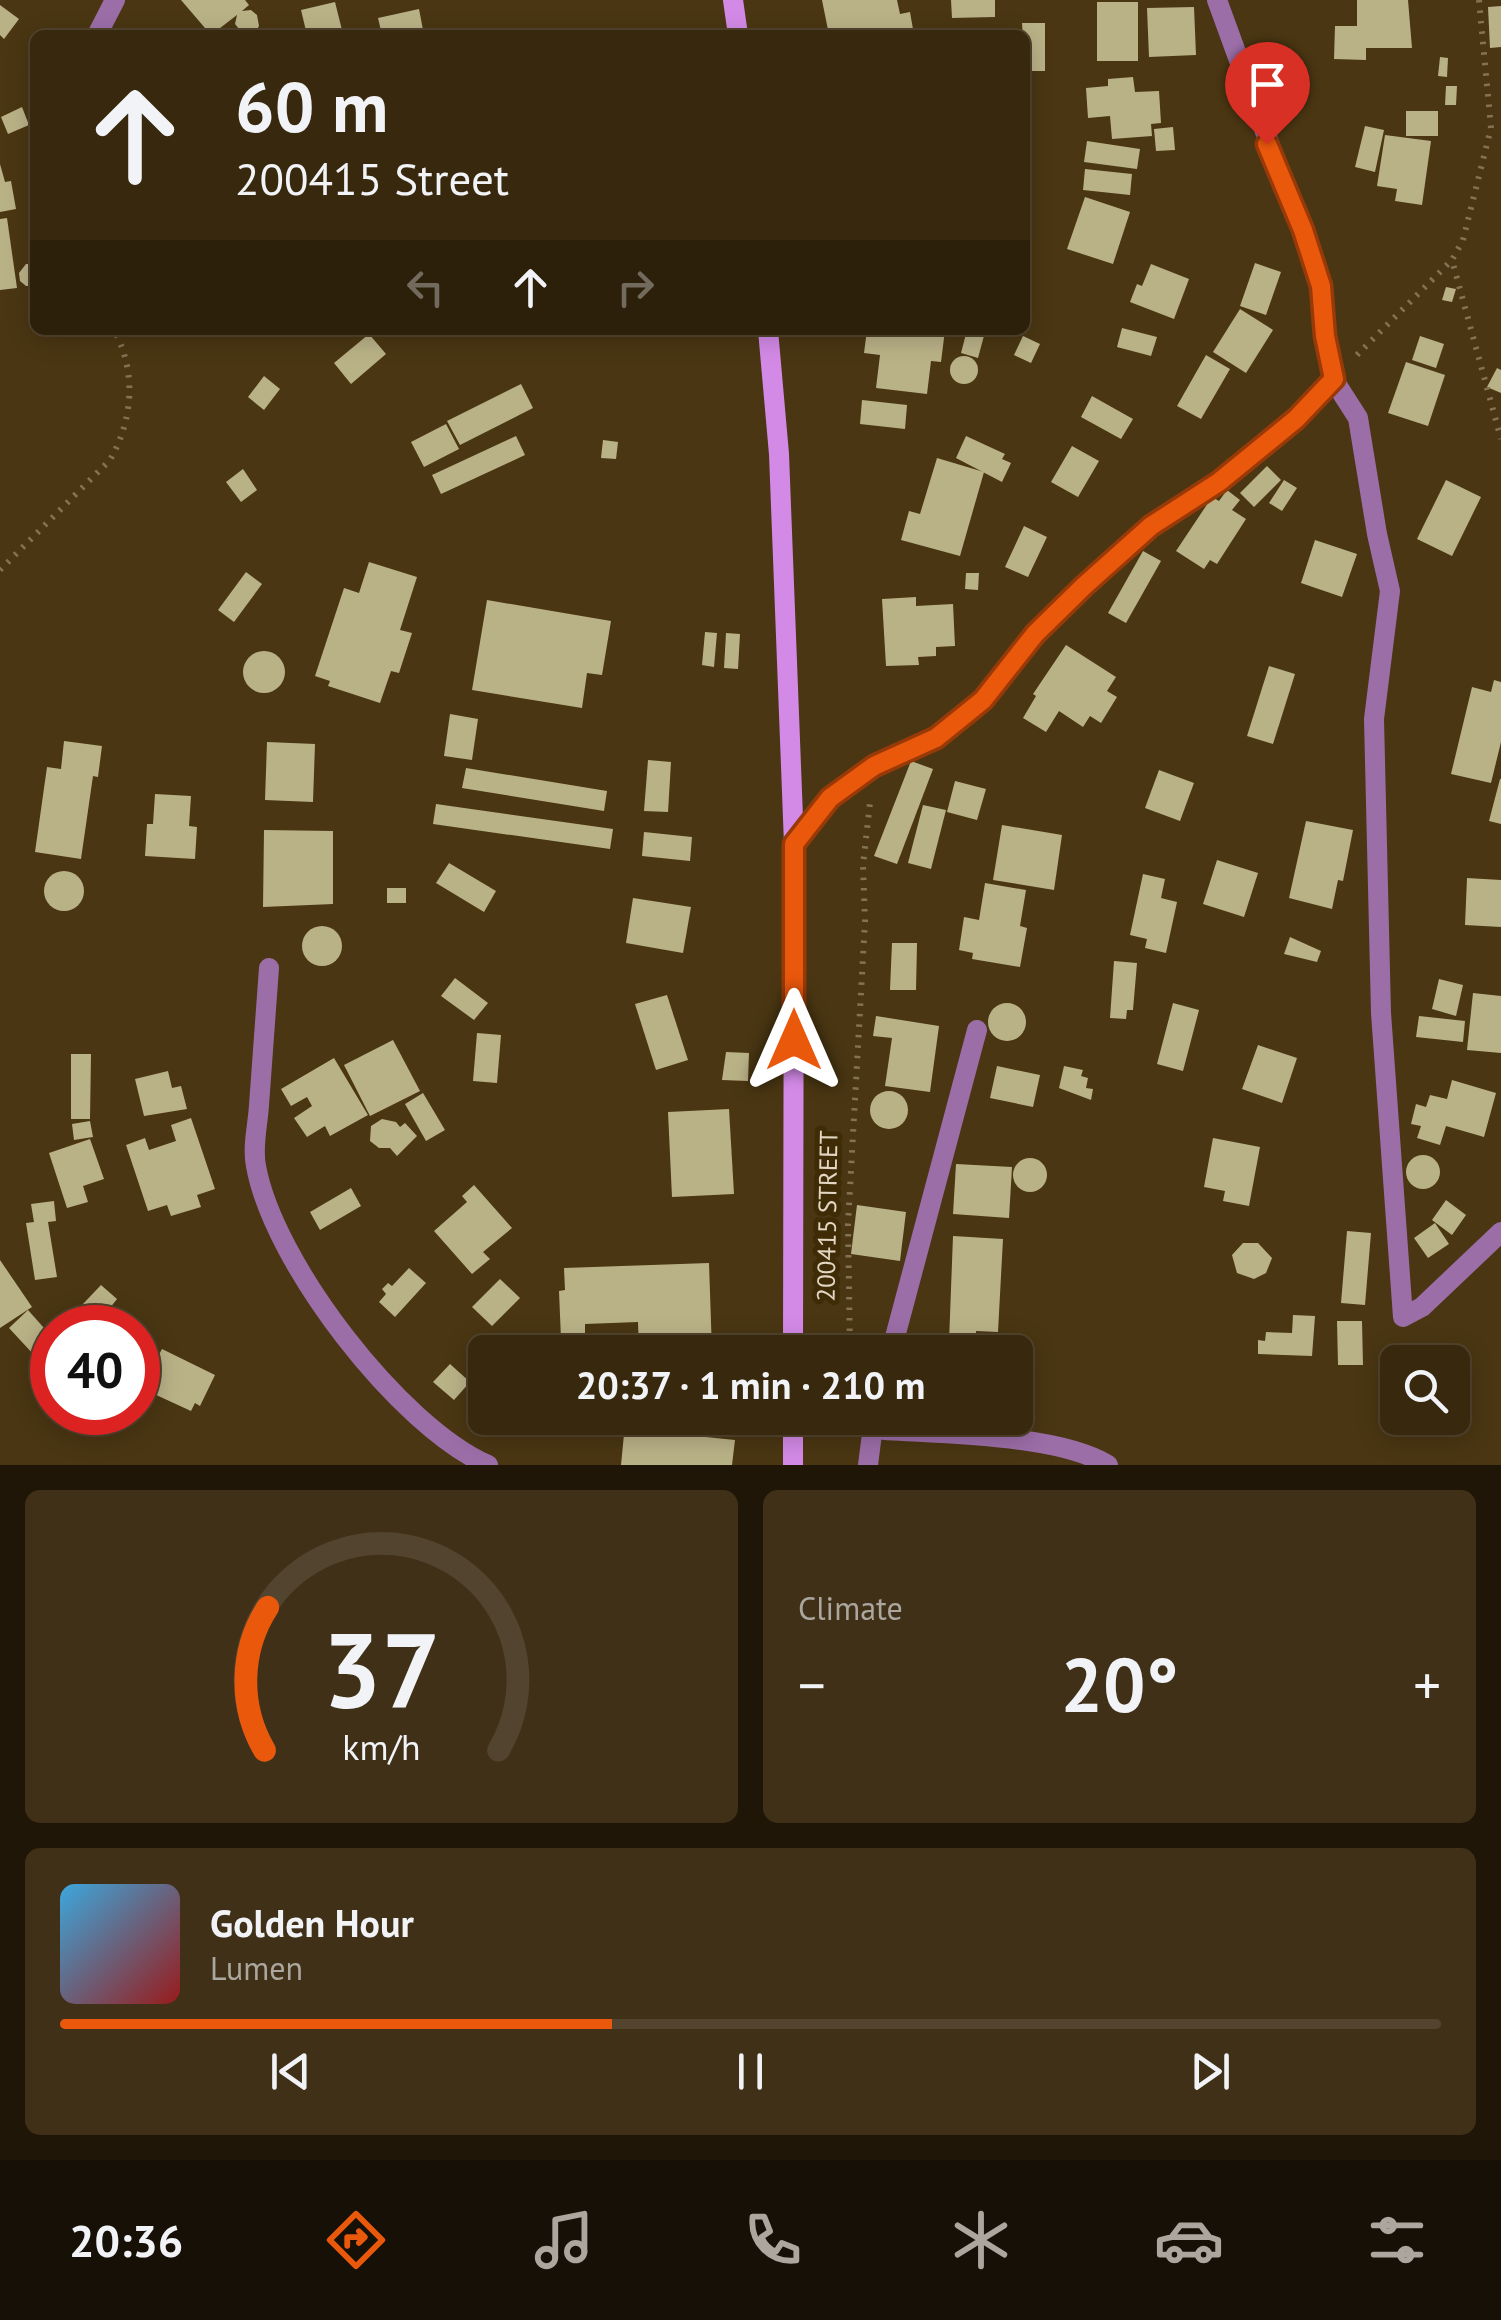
<!DOCTYPE html>
<meta charset="utf-8">
<style>
body{margin:0;font-family:"PT Sans",sans-serif;background:#3f3017;color:#f1f3f6;height:100vh;display:flex;flex-direction:column;font-size:38px;white-space:nowrap}
*{box-sizing:border-box;margin:0}
p{font-size:32px;color:#aba69e}
.icon{flex:none;width:55px;height:55px;fill:none;stroke:currentColor;stroke-width:2;stroke-linecap:round;stroke-linejoin:round}
.map{position:relative;height:1465px;overflow:hidden}
.details{display:flex;flex-direction:column;gap:25px;padding:25px;background:#1f1608;flex:1}
.details>*{flex:none}
.banner{position:absolute;left:30px;top:30px;width:1000px;height:305px;border-radius:15px;box-shadow:0 5px 25px #0003,0 0 0 2px #52442e;background:#38280e;color:#f1f3f6;overflow:hidden}
.buttons{position:absolute;left:1380px;top:1345px;display:grid;gap:20px}
.buttons a{display:grid;place-items:center;width:90px;height:90px;border-radius:15px;background:#38280e;box-shadow:0 5px 25px #0003,0 0 0 2px #52442e;font-size:50px}
.speed{position:absolute;left:30px;top:1305px;display:flex;gap:20px;font-size:50px;font-weight:700;text-align:center}
.speed>*{display:grid;place-content:center;width:130px;height:130px;border-radius:50%;background:#38280e;box-shadow:0 5px 25px #0003,0 0 0 2px #52442e;line-height:1}
.speed .limit{border:15px solid #d22;background:#fff;color:#111}
.pin{position:absolute;display:grid;place-items:center;width:85px;height:85px;color:#fff;margin:-102px -42px;border-radius:50% 50% 50% 0;rotate:-45deg;box-shadow:0 0 10px #0007}
.pin .icon{rotate:45deg}
.me{position:absolute;width:110px;margin:-55px;rotate:0deg;stroke-linejoin:round;filter:drop-shadow(0 0 8px #0008)}
.turn{display:flex;align-items:center;gap:35px;height:210px;padding:0 40px;font-size:45px}
.turn .icon{width:130px;height:130px;stroke-width:2.5}
.turn b{display:block;font-size:70px;line-height:85px}
.lanes{display:flex;align-items:center;height:95px;padding:0 40px;background:#0003;justify-content:center;gap:50px;direction:ltr}
.lanes .off{opacity:.35}
.big{font-size:75px;font-weight:700;line-height:1.1}
.details .card{flex:1;display:flex;flex-direction:column;justify-content:center;gap:15px;min-width:0;padding:0 35px;border-radius:15px;background:#3f3017}
.details .dial{align-items:center;gap:0}
.dial svg{height:260px;overflow:visible;fill:none;stroke:#52442e;stroke-width:7;stroke-linecap:round;text-anchor:middle}
.dial text{fill:#f1f3f6;stroke:none}
.song{display:flex;align-items:center;gap:30px}
.cover{width:120px;height:120px;border-radius:15px;background:linear-gradient(135deg,hsl(200 70% 55%),hsl(0 70% 35%))}
.played{height:10px;border-radius:5px;background:linear-gradient(90deg,#ea580c 40%,#52442e 40%)}
.keys{display:flex;justify-content:space-around;direction:ltr}
.heat{display:flex;justify-content:space-between;align-items:center;font-size:55px;direction:ltr}
.details .tiles{flex:1;display:grid;gap:25px;grid-template-columns:1fr 1fr}
.card:last-child{grid-column:span 2}
.trip{position:absolute;left:468px;top:1335px;width:565px;height:100px;border-radius:15px;background:#38280e;box-shadow:0 5px 25px #0003,0 0 0 2px #52442e;font-weight:700;line-height:100px;text-align:center}
.menu{display:flex;height:160px;justify-content:space-around;align-items:center;background:#161006;color:#aba69e}
.menu .icon{width:70px;height:70px}
.menu .current{color:#ea580c}
.menu b{font-size:45px;color:#f1f3f6}
.map>svg:first-child{display:block}
.building{fill:#bab287}
.lines{fill:none;stroke-linecap:round;stroke-linejoin:round}
.path{stroke:#847255;stroke-width:6;stroke-dasharray:2.5 8;stroke-linecap:butt}
.street{stroke:#9c6ea8;stroke-width:20}
.secondary{stroke:#d38ae7;stroke-width:20}
.route-casing{stroke:#983908;stroke-width:25}
.route{stroke:#ea580c;stroke-width:18}
.labels{text-anchor:middle;stroke-width:10;stroke-linejoin:round;paint-order:stroke}
.street-label{font-size:25px;fill:#e3d6c3;stroke:#3f2b06}
</style>
<div class="map">
<svg width="1501" height="1465" viewBox="0 0 1501 1465">
<rect width="100%" height="100%" fill="#4a3612"/>
<g class="building">
<polygon points="181,0 245,0 249,5 242,11 251,10 257,15 259,26 255,33 243,34 235,24 237,15 211,35"/>
<polygon points="822,0 897,0 900,14 910,12 914,35 858,35 856,29 829,35"/>
<polygon points="951,0 995,0 995,17 952,18"/>
<polygon points="1357,0 1408,0 1412,48 1366,48 1366,60 1334,59 1335,26 1357,26"/>
<polygon points="335,2 342,30 307,35 301,10"/>
<rect x="1097" y="2" width="41" height="59"/>
<polygon points="0,5 19,19 4,39 0,35"/>
<polygon points="1501,6 1501,47 1490,48 1488,7"/>
<polygon points="1194,7 1196,55 1149,57 1147,8"/>
<polygon points="419,9 424,35 382,35 378,18"/>
<polygon points="1022,23 1045,23 1045,71 1025,71"/>
<polygon points="1440,57 1448,58 1447,77 1438,76"/>
<polygon points="1133,77 1135,92 1159,91 1161,123 1151,124 1152,136 1112,139 1110,116 1088,118 1086,88 1108,86 1108,79"/>
<polygon points="1446,86 1457,86 1456,105 1445,105"/>
<polygon points="22,107 29,125 8,134 1,117"/>
<rect x="1406" y="111" width="32" height="25"/>
<polygon points="1365,126 1384,130 1375,172 1355,167"/>
<polygon points="1173,127 1175,150 1156,151 1154,129"/>
<polygon points="1385,135 1431,141 1422,205 1395,201 1397,189 1377,186"/>
<polygon points="1087,141 1140,149 1137,169 1084,162"/>
<polygon points="0,164 5,182 11,181 16,209 0,212"/>
<polygon points="1085,169 1132,174 1130,195 1083,190"/>
<polygon points="1085,197 1130,212 1113,264 1067,249"/>
<polygon points="7,218 17,288 0,290 0,219"/>
<polygon points="1255,263 1281,272 1266,315 1240,306"/>
<polygon points="26,264 35,264 35,286 26,286 20,281 19,273"/>
<polygon points="1151,264 1189,279 1174,319 1130,302 1137,284 1142,286"/>
<polygon points="1446,287 1456,289 1452,302 1442,300"/>
<polygon points="1240,309 1273,330 1246,373 1213,352"/>
<polygon points="1122,328 1157,337 1151,356 1117,347"/>
<polygon points="867,330 945,330 941,362 931,361 927,394 876,388 880,355 864,353"/>
<polygon points="967,330 985,332 978,358 961,353"/>
<polygon points="369,334 386,354 351,384 334,363"/>
<polygon points="1023,336 1040,344 1031,363 1014,355"/>
<polygon points="1420,336 1444,344 1436,368 1412,360"/>
<polygon points="1206,355 1230,369 1201,419 1177,406"/>
<circle cx="964" cy="370" r="14"/>
<polygon points="1406,362 1445,375 1428,426 1388,413"/>
<polygon points="1497,368 1501,370 1501,393 1487,387"/>
<polygon points="264,376 280,389 264,410 248,397"/>
<polygon points="521,384 533,408 460,445 447,421"/>
<polygon points="1092,396 1133,419 1121,439 1081,417"/>
<polygon points="862,400 907,405 905,429 860,424"/>
<polygon points="446,424 459,449 424,467 411,442"/>
<polygon points="516,436 525,455 441,494 432,475"/>
<polygon points="966,436 1005,454 1002,459 1011,463 1002,482 956,458"/>
<polygon points="603,440 618,442 616,459 601,458"/>
<polygon points="1072,446 1099,461 1078,497 1051,482"/>
<polygon points="937,458 984,472 960,556 901,540 909,511 920,514"/>
<polygon points="1267,466 1281,480 1254,507 1240,493"/>
<polygon points="243,469 257,490 241,502 226,482"/>
<polygon points="1284,480 1297,488 1282,511 1269,503"/>
<polygon points="1446,480 1481,497 1452,556 1417,539"/>
<polygon points="1227,490 1240,500 1232,510 1246,519 1217,564 1210,560 1204,569 1176,551 1212,497 1219,501"/>
<polygon points="1024,526 1047,537 1028,577 1005,567"/>
<polygon points="1315,540 1357,554 1342,597 1301,583"/>
<polygon points="1143,551 1161,561 1126,623 1108,613"/>
<polygon points="369,562 417,577 400,630 412,633 399,673 391,671 380,703 328,686 330,681 315,676 344,588 359,593"/>
<polygon points="246,572 262,584 234,622 218,610"/>
<polygon points="966,573 979,573 978,590 965,589"/>
<polygon points="916,597 916,606 953,604 955,646 936,647 936,656 918,657 919,665 886,666 882,599"/>
<polygon points="487,600 611,621 602,675 587,673 582,708 472,690"/>
<polygon points="705,632 717,633 714,667 702,665"/>
<polygon points="726,633 740,634 738,669 724,668"/>
<polygon points="1066,645 1116,677 1107,691 1117,697 1101,723 1090,716 1083,727 1059,711 1046,732 1023,718 1036,696 1033,694"/>
<circle cx="264" cy="672" r="21"/>
<polygon points="1269,666 1295,674 1273,744 1247,736"/>
<polygon points="1494,680 1501,682 1501,742 1491,783 1451,774 1472,687 1491,692"/>
<polygon points="450,714 478,719 472,760 444,756"/>
<polygon points="64,741 102,746 98,777 93,776 81,859 35,852 47,767 61,769"/>
<polygon points="267,742 315,744 313,802 265,800"/>
<polygon points="648,760 671,762 668,812 644,811"/>
<polygon points="911,761 933,769 897,864 874,856"/>
<polygon points="466,768 607,791 604,811 462,788"/>
<polygon points="1159,770 1194,783 1180,821 1145,808"/>
<polygon points="1500,779 1501,779 1501,824 1489,821"/>
<polygon points="955,781 986,789 977,820 947,812"/>
<polygon points="155,794 191,796 189,826 197,827 195,859 145,856 147,824 153,824"/>
<polygon points="436,804 613,829 610,849 433,824"/>
<polygon points="923,805 946,810 931,869 908,863"/>
<polygon points="1306,821 1353,830 1343,881 1338,880 1332,909 1289,898"/>
<polygon points="1002,825 1062,835 1054,890 993,880"/>
<polygon points="264,830 333,831 333,904 263,907"/>
<polygon points="644,832 692,837 690,861 642,856"/>
<polygon points="1217,860 1258,873 1244,917 1203,904"/>
<polygon points="449,863 496,891 484,912 436,883"/>
<circle cx="64" cy="891" r="20"/>
<polygon points="1143,874 1165,879 1161,898 1177,902 1166,953 1145,948 1147,939 1130,935"/>
<polygon points="1467,878 1501,880 1501,927 1465,925"/>
<polygon points="985,883 1026,890 1020,926 1027,928 1020,967 972,959 973,953 959,950 964,917 979,920"/>
<rect x="387" y="888" width="19" height="15"/>
<polygon points="633,898 691,907 683,953 626,943"/>
<circle cx="322" cy="946" r="20"/>
<polygon points="1290,937 1321,951 1317,962 1284,954"/>
<polygon points="892,943 917,943 916,990 890,990"/>
<polygon points="1114,961 1137,963 1133,1010 1127,1010 1126,1019 1110,1018"/>
<polygon points="455,978 488,1003 474,1020 441,996"/>
<polygon points="1439,979 1463,985 1456,1016 1432,1009"/>
<polygon points="1473,993 1501,996 1501,1053 1467,1050"/>
<polygon points="667,995 688,1060 656,1070 635,1004"/>
<circle cx="1007" cy="1022" r="19"/>
<polygon points="1173,1003 1199,1010 1183,1071 1157,1064"/>
<polygon points="876,1016 939,1026 930,1092 885,1086 892,1038 873,1036"/>
<polygon points="1419,1016 1465,1021 1463,1042 1416,1037"/>
<polygon points="477,1033 501,1035 497,1083 473,1081"/>
<polygon points="393,1040 420,1091 370,1116 344,1065"/>
<polygon points="1258,1045 1297,1058 1282,1103 1242,1089"/>
<polygon points="726,1052 749,1053 748,1081 722,1080"/>
<polygon points="71,1054 91,1054 90,1119 71,1119"/>
<polygon points="334,1058 368,1115 330,1136 325,1126 307,1137 294,1118 312,1106 307,1097 291,1106 281,1089"/>
<polygon points="997,1066 1040,1075 1033,1107 990,1098"/>
<polygon points="1064,1066 1083,1070 1081,1076 1088,1078 1086,1088 1093,1089 1091,1100 1059,1088"/>
<polygon points="168,1071 172,1088 181,1086 187,1109 144,1116 135,1079"/>
<polygon points="1452,1080 1496,1093 1484,1137 1446,1126 1440,1145 1417,1138 1421,1126 1411,1124 1416,1104 1426,1107 1430,1095 1447,1099"/>
<circle cx="889" cy="1110" r="19"/>
<polygon points="423,1093 445,1130 426,1141 405,1104"/>
<polygon points="729,1109 734,1194 672,1197 668,1112"/>
<polygon points="191,1118 215,1189 197,1195 201,1207 171,1216 167,1205 148,1211 126,1145 145,1138 149,1150 176,1141 171,1125"/>
<polygon points="382,1119 396,1122 400,1127 405,1123 417,1136 397,1156 390,1148 379,1148 370,1141 371,1126"/>
<polygon points="90,1121 93,1137 74,1140 72,1124"/>
<polygon points="1213,1138 1260,1147 1249,1206 1223,1201 1225,1191 1204,1187"/>
<polygon points="90,1139 104,1179 83,1186 88,1202 67,1208 49,1153"/>
<circle cx="1423" cy="1172" r="17"/>
<circle cx="1030" cy="1175" r="17"/>
<polygon points="956,1164 1012,1167 1009,1218 953,1214"/>
<polygon points="474,1185 512,1228 483,1252 490,1259 472,1274 434,1231 467,1202 462,1196"/>
<polygon points="351,1188 361,1206 320,1230 310,1212"/>
<polygon points="1446,1200 1466,1215 1452,1235 1432,1220"/>
<polygon points="54,1201 56,1221 48,1222 57,1277 35,1280 26,1223 34,1222 31,1204"/>
<polygon points="857,1205 906,1212 900,1261 851,1254"/>
<polygon points="1435,1223 1449,1244 1428,1258 1414,1238"/>
<polygon points="1347,1231 1371,1233 1365,1305 1341,1303"/>
<polygon points="953,1236 1003,1239 998,1332 976,1331 976,1343 949,1342"/>
<polygon points="1243,1243 1258,1243 1272,1258 1266,1273 1254,1279 1237,1273 1232,1255"/>
<polygon points="0,1260 32,1307 0,1328"/>
<polygon points="709,1263 712,1352 639,1352 638,1322 585,1324 585,1338 561,1339 559,1291 565,1290 564,1268"/>
<polygon points="409,1268 426,1283 395,1317 379,1302 386,1294 382,1289 388,1283 392,1286"/>
<polygon points="500,1279 520,1298 492,1326 472,1307"/>
<polygon points="101,1285 117,1299 94,1328 69,1328 64,1324"/>
<polygon points="28,1310 52,1337 52,1364 47,1369 9,1328"/>
<polygon points="1293,1315 1315,1316 1312,1356 1258,1354 1258,1340 1265,1341 1266,1332 1292,1333"/>
<polygon points="1337,1321 1362,1321 1363,1365 1338,1365"/>
<polygon points="162,1349 215,1375 200,1406 195,1403 191,1411 141,1388"/>
<polygon points="450,1364 470,1382 454,1400 433,1382"/>
<polygon points="607,1418 663,1418 663,1424 608,1422"/>
<polygon points="625,1424 648,1427 647,1431 735,1440 732,1465 621,1465"/>
</g>
<g class="lines">
<g class="path">
<polyline points="1479,0 1491,128 1463,240 1452,260 1501,439"/>
<polyline points="1357,355 1451,261"/>
<path d="M0,570L110,460C133,420 137,372 114,330"/>
<polyline points="850,1352 848,1224 865,921 863,865 870,803"/>
</g>
<g class="street">
<polyline points="97,35 115,0"/>
<polyline points="1333,379 1358,418 1377,534 1390,591 1374,719 1381,1013 1403,1317 1422,1307 1501,1232"/>
<polyline points="794,844 830,798 874,767 936,738 983,699 1035,634 1085,586 1151,527 1219,482 1295,419 1333,379 1325,336 1321,285 1217,0"/>
<path d="M269,968C266,1014 262,1059 259,1105C258,1124 252,1147 256,1166C273,1262 399,1426 488,1465"/>
<polyline points="891,1352 977,1030"/>
<path d="M871,1429C933,1434 1056,1433 1108,1465"/>
<polyline points="868,1465 874,1418"/>
</g>
<g class="secondary">
<polyline points="733,0 738,35"/>
<polyline points="768,330 779,454 794,844 793,1352"/>
<polyline points="793,1418 793,1465"/>
</g>
</g>
<g class="lines">
<defs>
<polyline id="route" points="794,1040 794,844 830,798 874,766 936,738 983,700 1035,634 1084,586 1151,526 1219,482 1296,419 1334,379 1325,336 1321,286 1303,230 1267,144"/>
</defs>
<use href="#route" class="route-casing"/>
<use href="#route" class="route"/>
</g>
<g class="labels">
<g class="street-label">
<text transform="translate(827 1216) rotate(-89)" y="9">200415 STREET</text>
</g>
</g>
</svg>
<div class="buttons">
<a><svg class="icon" aria-label="search" viewBox="0 0 24 24"><circle cx="10" cy="10" r="6"/><path d="M15 15l6 6"/></svg></a>
</div>
<div class="speed"><div class="limit">40</div></div>
<div class="pin" style="left:1267px;top:144px;background:#d93025"><svg class="icon" aria-label="arrive" viewBox="0 0 24 24"><path d="M6 21V4h12l-3 4 3 4H6"/></svg></div>
<svg class="me" style="left:794px;top:1040px" viewBox="-20 -20 40 40"><path d="M0-17L14 15 0 8-14 15z" fill="#ea580c" stroke="#fff" stroke-width="4"/></svg>
<div class="trip">20:37 · 1 min · 210 m</div>
<div class="banner">
<div class="turn"><svg class="icon" aria-label="ahead" viewBox="0 0 24 24"><path d="M12 20V5M6 11l6-6 6 6"/></svg><div><b>60 m</b>200415 Street</div></div>
<div class="lanes"><svg class="icon off" aria-label="left" viewBox="0 0 24 24"><path d="M17 20v-9H6M10 6l-5 5 5 5"/></svg><svg class="icon" aria-label="ahead" viewBox="0 0 24 24"><path d="M12 20V5M6 11l6-6 6 6"/></svg><svg class="icon off" aria-label="right" viewBox="0 0 24 24"><path d="M7 20v-9h11M14 6l5 5-5 5"/></svg></div>
</div>
</div>
<section class="details">
<div class="tiles">
<div class="card dial"><svg viewBox="0 0 100 80">
<path d="M14 69A42 42 0 1 1 86 69"/>
<path d="M14 69A42 42 0 0 1 15 25" stroke="#ea580c"/>
<text x="50" y="56" font-size="32" font-weight="700">37</text>
<text x="50" y="72" font-size="11">km/h</text>
</svg></div>
<div class="card"><p>Climate</p>
<div class="heat"><a>−</a><b class="big">20°</b><a>+</a></div>
</div>
<div class="card">
<div class="song"><i class="cover"></i><div><b>Golden Hour</b><p>Lumen</p></div></div>
<div class="played"></div>
<div class="keys"><svg class="icon" aria-label="previous" viewBox="0 0 24 24"><path d="M18 5L8 12l10 7zM5 5v14"/></svg><svg class="icon" aria-label="pause" viewBox="0 0 24 24"><path d="M8 5v14M16 5v14"/></svg><svg class="icon" aria-label="next" viewBox="0 0 24 24"><path d="M6 5l10 7-10 7zM19 5v14"/></svg></div>
</div>
</div>
</section>
<nav class="menu">
<b>20:36</b>
<svg class="icon current" aria-label="directions" viewBox="0 0 24 24"><path d="M12 3l9 9-9 9-9-9zM9 14v-3h6M13 9l2 2-2 2"/></svg>
<svg class="icon" aria-label="music" viewBox="0 0 24 24"><path d="M9 18V5l10-2v13"/><circle cx="6" cy="18" r="3"/><circle cx="16" cy="16" r="3"/></svg>
<svg class="icon" aria-label="phone" viewBox="0 0 24 24"><path d="M5 4h4l2 5-3 2q2 4 5 5l2-3 5 2v4C11 20 4 13 5 4z"/></svg>
<svg class="icon" aria-label="climate" viewBox="0 0 24 24"><path d="M12 3v18M4 7l16 10M4 17L20 7"/></svg>
<svg class="icon" aria-label="car" viewBox="0 0 24 24"><path d="M5 17H2v-5l4-1 3-4h7l3 4 3 1v5h-3M9 17h6M6 11h13"/><circle cx="7" cy="17" r="2"/><circle cx="17" cy="17" r="2"/></svg>
<svg class="icon" aria-label="filters" viewBox="0 0 24 24"><path d="M4 7h16M4 17h16"/><circle cx="9" cy="7" r="2"/><circle cx="15" cy="17" r="2"/></svg>
</nav>
